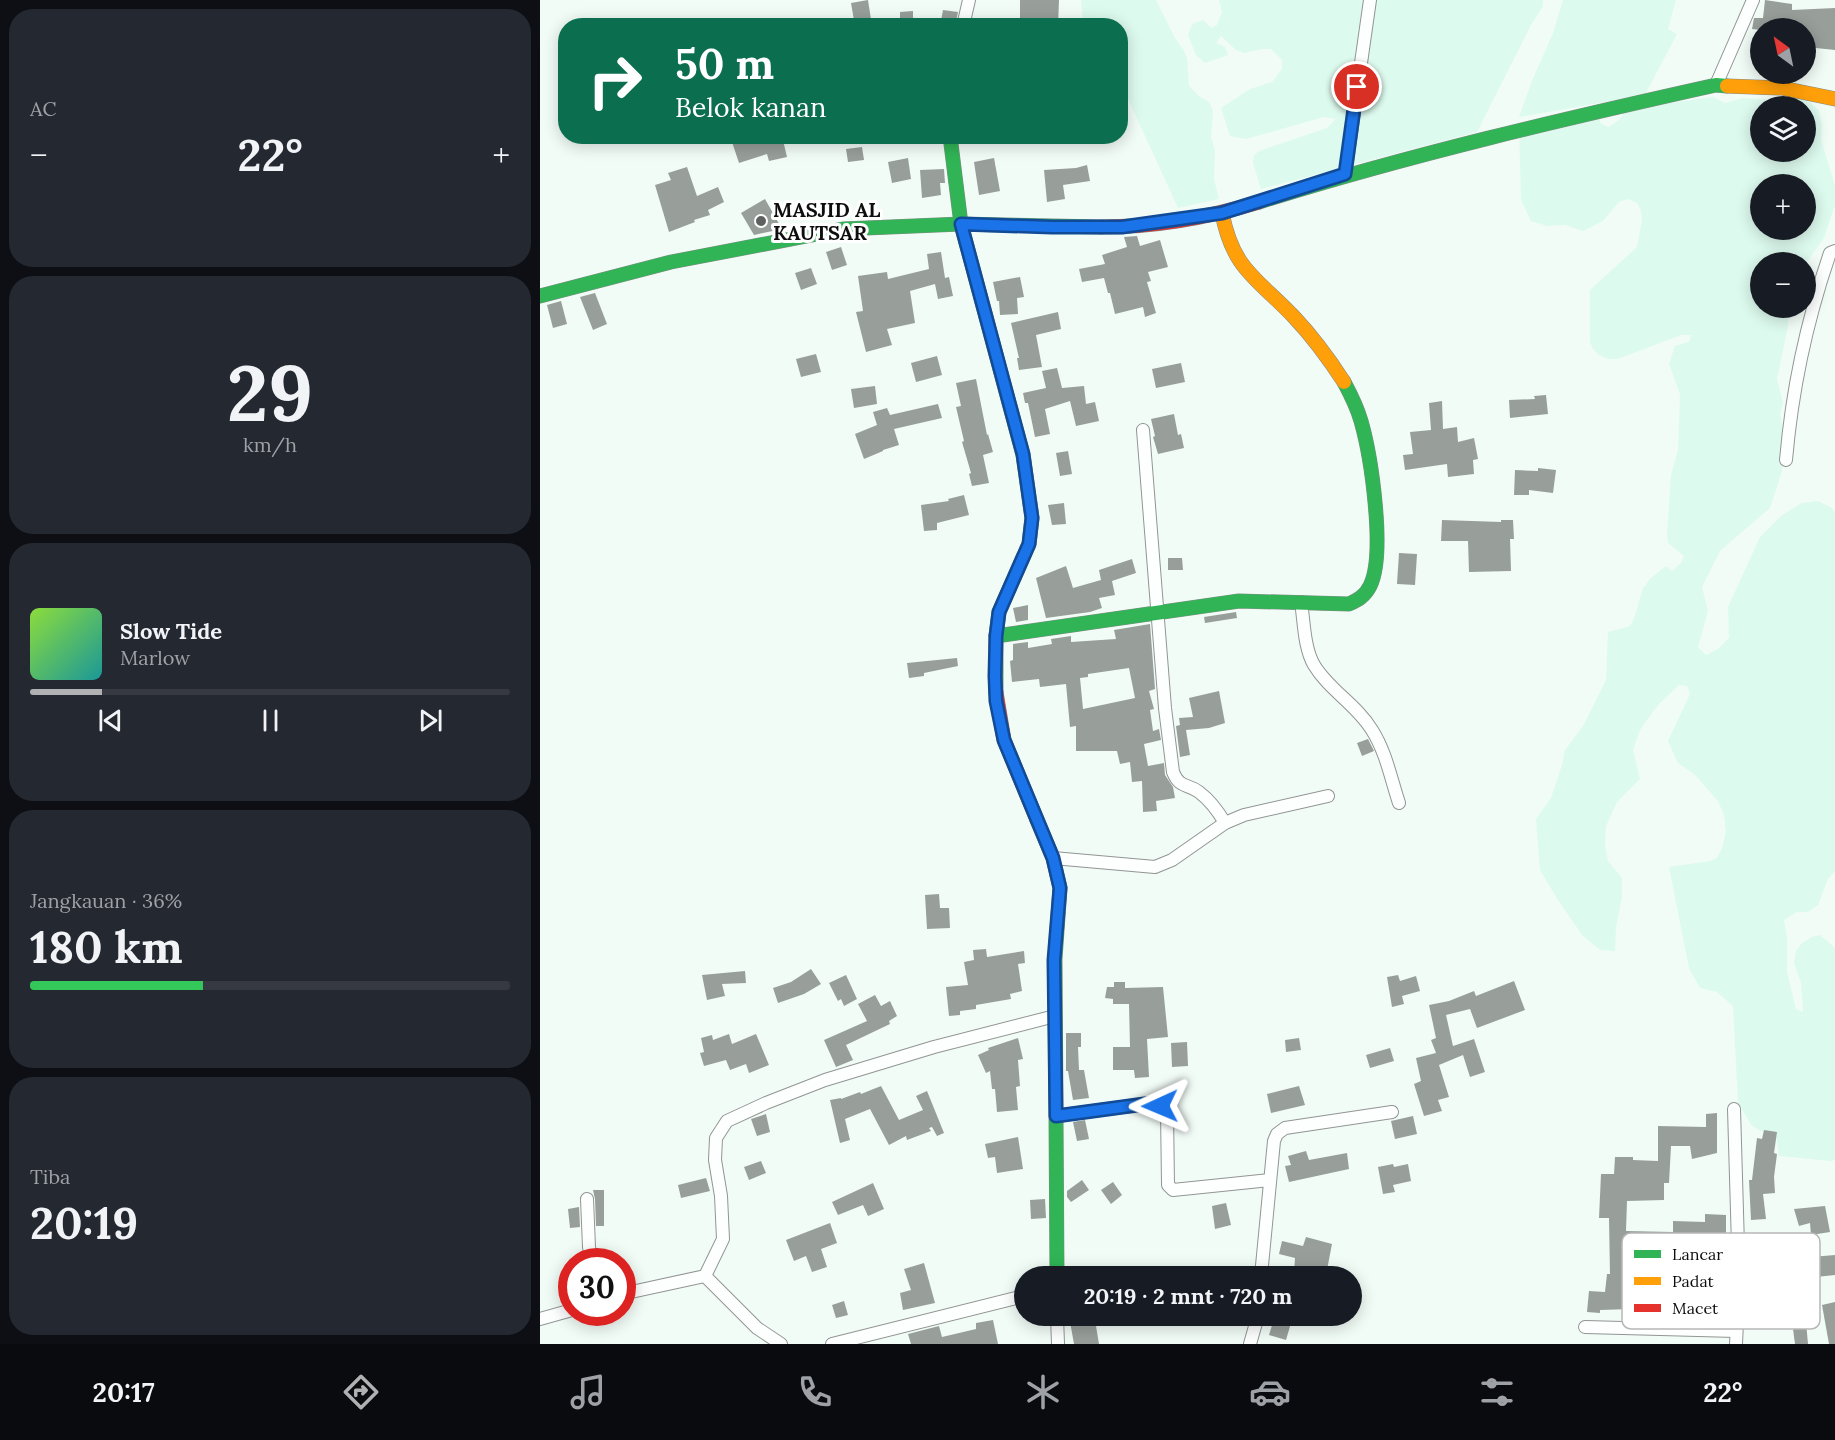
<!DOCTYPE html>
<html lang="id">
<meta charset="utf-8">
<style>
body{margin:0;font-family:Lora,serif;background:#242831;color:#f1f3f6;height:100vh;display:flex;flex-direction:column;font-size:22px;white-space:nowrap}
*{box-sizing:border-box;margin:0}
p{font-size:20px;color:#9ea1a6}
.icon{flex:none;width:33px;height:33px;fill:none;stroke:currentColor;stroke-width:2;stroke-linecap:round;stroke-linejoin:round}
.map{position:relative;flex:1;overflow:hidden}
.drawer{display:flex;flex-direction:column;gap:9px;padding:9px;background:#0d0f14;width:540px}
.drawer>*{flex:none}
.guide{position:absolute;left:18px;top:18px;width:570px;height:126px;border-radius:24px;box-shadow:0 3px 15px #0003;background:#0b6e4f;color:#fff;overflow:hidden}
.needle{width:39px;rotate:327deg}
.tools{position:absolute;left:1210px;top:18px;display:grid;gap:12px}
.tools a{display:grid;place-items:center;width:66px;height:66px;border-radius:50%;background:#171b24;box-shadow:0 3px 15px #0003;font-size:30px}
.speed{position:absolute;left:18px;top:1248px;display:flex;gap:12px;font-size:30px;font-weight:700;text-align:center}
.speed>*{display:grid;place-content:center;width:78px;height:78px;border-radius:50%;background:#171b24;box-shadow:0 3px 15px #0003;line-height:1}
.speed .limit{border:9px solid #d22;background:#fff;color:#111}
.pin{position:absolute;display:grid;place-items:center;width:51px;height:51px;color:#fff;margin:-26px;border:3px solid #fff;border-radius:50%;box-shadow:0 2px 6px #0007}
.me{position:absolute;width:66px;margin:-33px;rotate:269deg;stroke-linejoin:round;filter:drop-shadow(0 0 4px #0008)}
.turn{display:flex;align-items:center;gap:21px;height:126px;padding:0 18px;font-size:27px}
.turn .icon{width:78px;height:78px;stroke-width:2.5}
.turn b{display:block;font-size:42px;line-height:51px}
.big{font-size:45px;font-weight:800;line-height:1.1}
.drawer .tile{flex:1;display:flex;flex-direction:column;justify-content:center;gap:9px;min-width:0;padding:0 21px;border-radius:24px;background:#242831}
.drawer .dial{align-items:center;gap:0}
.dial b{font-size:78px;line-height:1}
.song{display:flex;align-items:center;gap:18px}
.cover{width:72px;height:72px;border-radius:9px;background:linear-gradient(135deg,hsl(90 70% 55%),hsl(180 70% 35%))}
.played{height:6px;border-radius:3px;background:linear-gradient(90deg,#afb1b2 15%,#363941 15%)}
.keys{display:flex;justify-content:space-around;direction:ltr}
.heat{display:flex;justify-content:space-between;align-items:center;font-size:33px;direction:ltr}
.charge{height:9px;border-radius:4px;background:linear-gradient(90deg,#34c759 36%,#363941 0)}
.trip{position:absolute;left:474px;top:1266px;width:348px;height:60px;border-radius:30px;background:#171b24;box-shadow:0 3px 15px #0003;font-weight:800;line-height:60px;text-align:center}
.tabs{display:flex;height:96px;justify-content:space-around;align-items:center;background:#090b0e;color:#9ea1a6}
.tabs .icon{width:42px;height:42px}
.tabs .current{color:#afb1b2}
.tabs b{font-size:27px;color:#f1f3f6}
main{display:flex;flex:1;min-height:0}
.map>svg:first-child{display:block}
.farmland{fill:#ddfaee;fill-rule:evenodd}
.building{fill:#989f9a;fill-rule:evenodd}
.lines{fill:none;stroke-linecap:round;stroke-linejoin:round}
.street-casing{stroke:#919593;stroke-width:14}
.fast-casing{stroke:#878c8a;stroke-width:15}
.slow-casing{stroke:#878c8a;stroke-width:15}
.jam-casing{stroke:#878c8a;stroke-width:15}
.street{stroke:#fdfffe;stroke-width:12}
.fast{stroke:#30b455;stroke-width:14}
.slow{stroke:#ff9f0a;stroke-width:14}
.jam{stroke:#e5322d;stroke-width:14}
.route-casing{stroke:#114b97;stroke-width:15}
.route{stroke:#1a73e8;stroke-width:10}
.poi-dot{fill:#5e6160;stroke:#fff;stroke-width:2}
.labels{text-anchor:middle;stroke-width:6;stroke-linejoin:round;paint-order:stroke}
.poi-label{font-size:20px;font-weight:bold;fill:#0e0e0e;stroke:#fff;text-anchor:start}
.key{fill:#fff;stroke:#b7b7b7;stroke-width:1.5}
.key-label{font-size:16px;fill:#0e0e0e}
</style>
<main>
<section class="drawer">
<div class="tile"><p>AC</p>
<div class="heat"><a>−</a><b class="big">22°</b><a>+</a></div>
</div>
<div class="tile dial"><b>29</b><p>km/h</p></div>
<div class="tile">
<div class="song"><i class="cover"></i><div><b>Slow Tide</b><p>Marlow</p></div></div>
<div class="played"></div>
<div class="keys"><svg class="icon" aria-label="previous" viewBox="0 0 24 24"><path d="M18 5L8 12l10 7zM5 5v14"/></svg><svg class="icon" aria-label="pause" viewBox="0 0 24 24"><path d="M8 5v14M16 5v14"/></svg><svg class="icon" aria-label="next" viewBox="0 0 24 24"><path d="M6 5l10 7-10 7zM19 5v14"/></svg></div>
</div>
<div class="tile"><p>Jangkauan · 36%</p><b class="big">180 km</b><div class="charge"></div></div>
<div class="tile"><p>Tiba</p><b class="big">20:19</b></div>
</section>
<div class="map">
<svg width="1295" height="1344" viewBox="0 0 1295 1344">
<rect width="100%" height="100%" fill="#f2fcf7"/>
<g class="farmland">
<polygon points="541,0 616,0 635,38 643,49 647,58 649,86 660,97 669,102 673,111 671,137 675,151 674,179 679,199 638,208 585,92 581,86 580,26 543,25"/>
<polygon points="679,0 1003,0 1003,6 991,25 937,132 721,189 713,163 714,155 719,151 787,128 796,119 784,117 706,139 690,136 681,108 710,89 732,82 742,69 742,60 731,49 723,49 704,53 696,50 681,36 676,43 685,47 688,55 665,63 656,55 648,35 652,24 663,20 671,28 677,25 682,12"/>
<polygon points="1023,0 1136,0 1128,29 1137,34 1105,95 979,117 992,81 1013,33"/>
<path d="M1253,96L1271,103L1279,111L1282,125L1281,140L1295,185V205L1284,238L1266,263L1221,262V308H1248V326L1237,379L1243,403L1240,414L1244,435L1242,471L1230,508L1180,551L1162,587L1168,611L1158,647L1166,655L1178,649L1189,638L1188,607L1220,537L1242,515L1262,503L1278,501L1292,508L1295,512V871L1288,879L1278,905L1268,912H1257L1244,920L1247,938V972L1256,1009L1263,1012L1261,983L1254,963L1256,951L1262,943L1272,937L1280,935L1295,948V1160L1291,1161L1239,1156L1237,1139L1212,1126L1198,1103L1193,1006L1177,992L1160,988L1149,968L1129,867L1170,861L1177,858L1182,848L1186,832L1184,815L1178,801L1154,774L1138,763L1128,741L1150,694L1147,686L1139,685L1118,705L1100,730L1093,750L1100,779L1077,802L1066,826L1065,845L1068,861L1082,878V897L1076,928L1075,951L1060,950L1042,935L1018,900L1000,870L996,819L1011,798L1022,765L1025,750L1043,726L1066,680L1068,632L1090,626L1095,616L1103,588L1110,579L1126,566L1132,571L1141,563L1144,556L1128,543L1127,533L1131,475L1138,450L1140,394L1129,364L1135,346L1149,342L1151,335H1141L1078,359H1068L1059,355L1053,349L1050,342V290L1097,247L1102,221L1101,211L1097,203L1088,199L1079,202L1063,221L1043,231L1025,225L1007,226L991,221L981,200L979,127L1060,113V123L1068,127L1078,121L1087,109L1173,97L1185,103L1203,98L1229,100ZM1221,106H1266V152H1221ZM1221,184H1266V230H1221Z"/>
</g>
<g class="building">
<polygon points="328,0 332,26 315,26 311,3"/>
<polygon points="480,0 519,0 518,26 480,26"/>
<polygon points="1225,0 1252,4 1252,10 1295,8 1295,50 1266,47 1266,28 1242,28 1223,26 1221,30 1212,29 1214,18 1223,18"/>
<polygon points="403,10 418,12 415,26 400,26"/>
<polygon points="373,11 373,26 360,26 360,12"/>
<polygon points="210,136 242,136 247,157 229,161 227,154 199,163 192,142"/>
<polygon points="322,147 324,160 308,162 306,149"/>
<polygon points="368,158 371,179 352,183 348,162"/>
<polygon points="454,158 460,191 439,195 434,162"/>
<polygon points="547,165 550,181 523,185 525,199 507,202 504,170 536,168"/>
<polygon points="147,167 157,196 178,187 184,202 168,210 170,215 154,220 155,222 129,232 115,185 131,180 128,173"/>
<polygon points="404,169 405,183 400,183 401,195 382,198 380,170"/>
<polygon points="225,199 242,229 214,235 201,213"/>
<polygon points="597,236 600,246 620,240 628,267 608,272 611,281 607,282 616,313 605,317 603,307 575,314 570,293 568,293 564,278 542,282 539,269 565,264 562,255 587,247 584,237"/>
<polygon points="301,247 307,265 292,270 286,252"/>
<polygon points="401,252 405,278 409,277 413,296 398,299 395,284 370,291 375,323 347,329 352,345 326,352 316,312 323,311 318,276 347,272 348,279 389,269 387,254"/>
<polygon points="271,268 277,284 261,290 255,273"/>
<polygon points="480,277 484,297 477,298 478,314 460,315 459,301 457,301 453,282"/>
<polygon points="55,293 67,324 53,330 40,297"/>
<polygon points="21,301 27,324 13,328 7,305"/>
<polygon points="518,312 521,329 496,335 502,367 479,370 477,358 479,358 471,323"/>
<polygon points="276,354 281,372 261,377 256,359"/>
<polygon points="397,356 402,375 376,382 371,363"/>
<polygon points="641,363 645,382 616,388 612,369"/>
<polygon points="517,368 522,388 544,386 546,404 555,402 559,421 536,426 530,401 505,409 510,434 495,437 488,403 485,403 483,393 506,388 502,371"/>
<polygon points="436,379 447,435 448,434 453,452 443,455 449,483 432,486 429,474 431,473 422,442 424,441 416,407 421,406 416,383"/>
<polygon points="335,386 337,404 314,408 311,389"/>
<polygon points="1006,395 1008,414 970,418 969,400 995,399 994,396"/>
<polygon points="902,401 903,429 917,427 918,442 934,438 938,459 933,460 934,474 908,477 907,464 865,470 863,455 873,454 870,432 891,430 889,403"/>
<polygon points="398,404 402,418 354,429 359,445 343,450 343,451 324,459 315,434 337,425 333,412 347,408 350,415"/>
<polygon points="634,414 638,435 641,434 644,448 618,454 613,437 615,436 611,419"/>
<polygon points="528,451 532,474 520,476 516,453"/>
<polygon points="998,468 1016,470 1013,493 989,490 989,495 974,495 975,470 998,471"/>
<polygon points="424,495 429,515 397,523 397,530 384,531 381,505 409,501 408,499"/>
<polygon points="524,503 526,524 512,525 508,505"/>
<polygon points="902,520 961,522 961,520 973,520 974,539 970,539 971,571 929,572 928,541 901,541"/>
<polygon points="859,553 877,554 875,585 857,584"/>
<polygon points="628,558 642,558 643,570 628,570"/>
<polygon points="592,559 596,573 572,581 575,595 559,598 562,608 550,612 506,618 496,578 526,566 533,588 561,580 559,570"/>
<polygon points="488,605 488,620 476,622 473,608"/>
<polygon points="696,612 697,618 665,623 664,617"/>
<path d="M610,624L615,689L609,691L614,709L610,710L613,731L619,729L621,740L604,744L608,766L624,763L625,775L633,787L635,798L616,801L617,811L603,812L602,781L592,782L590,762L580,764L577,751H536V726L530,727L526,684L500,687L499,679L472,682L470,661L473,660V644L488,642V648L512,644L511,639L531,636V642L576,639L574,630ZM589,668L595,698L543,709L540,678L548,677V674Z"/>
<polygon points="417,658 418,666 384,673 384,676 369,678 367,663"/>
<polygon points="679,691 685,723 669,728 646,730 650,755 640,757 636,726 640,725 639,718 653,717 649,698"/>
<polygon points="828,739 834,751 822,756 817,743"/>
<polygon points="399,894 400,908 409,908 410,928 387,929 385,895"/>
<polygon points="446,949 447,957 484,951 485,963 478,964 482,991 470,994 471,999 436,1005 436,1009 420,1011 420,1015 409,1016 406,987 428,985 424,962 434,960 433,950"/>
<polygon points="271,969 281,984 264,994 238,1003 233,988 251,982"/>
<polygon points="205,971 206,983 182,984 185,996 167,1000 162,975"/>
<polygon points="306,975 317,999 304,1006 301,999 298,1001 289,983"/>
<polygon points="858,975 860,981 876,976 880,991 862,996 864,1004 852,1007 847,977"/>
<polygon points="974,981 985,1010 937,1028 930,1009 906,1015 913,1046 934,1039 945,1072 930,1077 923,1055 899,1065 909,1097 898,1100 902,1111 884,1116 874,1084 881,1081 876,1058 896,1053 891,1040 896,1038 889,1005 909,1001 934,991 936,996"/>
<polygon points="574,982 585,982 585,988 623,987 628,1037 607,1039 609,1077 595,1078 594,1070 573,1070 573,1047 590,1047 589,1004 573,1004 573,999 565,998 567,987 574,987"/>
<polygon points="335,995 341,1006 350,1001 357,1016 349,1021 350,1024 306,1045 313,1060 296,1067 284,1040 327,1021 318,1004"/>
<polygon points="526,1033 541,1033 541,1047 538,1047 539,1070 544,1070 549,1098 533,1100 528,1071 526,1071"/>
<polygon points="189,1034 192,1044 216,1034 229,1065 209,1073 206,1064 190,1070 186,1060 164,1066 160,1053 164,1052 161,1038 172,1035 173,1040"/>
<polygon points="478,1038 483,1059 478,1060 480,1086 476,1087 478,1110 457,1112 455,1089 452,1089 450,1071 446,1073 438,1055 449,1050 448,1048"/>
<polygon points="759,1038 761,1050 746,1052 745,1040"/>
<polygon points="647,1042 648,1066 632,1067 631,1043"/>
<polygon points="850,1048 854,1061 830,1068 826,1055"/>
<polygon points="341,1086 359,1120 383,1110 376,1096 387,1091 404,1133 397,1136 392,1127 389,1128 391,1131 367,1140 366,1136 349,1145 330,1109 305,1119 310,1140 300,1143 290,1100 301,1098 301,1099 320,1092 321,1094"/>
<polygon points="759,1086 765,1105 731,1113 727,1094"/>
<polygon points="1177,1113 1177,1153 1152,1159 1150,1146 1131,1146 1129,1183 1124,1183 1124,1200 1087,1201 1086,1231 1133,1232 1133,1221 1165,1222 1165,1214 1186,1215 1186,1236 1152,1238 1152,1248 1111,1248 1114,1285 1119,1285 1119,1288 1157,1287 1158,1315 1088,1319 1092,1309 1060,1310 1060,1313 1047,1312 1049,1291 1065,1292 1067,1274 1070,1274 1069,1218 1059,1218 1061,1174 1074,1174 1075,1157 1093,1157 1093,1160 1118,1161 1118,1126 1166,1127 1166,1114"/>
<polygon points="226,1114 230,1132 217,1136 211,1119"/>
<polygon points="873,1116 877,1134 855,1139 851,1121"/>
<polygon points="545,1120 549,1139 537,1141 533,1122"/>
<polygon points="1224,1130 1237,1132 1234,1153 1237,1154 1234,1177 1235,1193 1223,1194 1226,1219 1211,1220 1209,1180 1212,1180 1217,1138 1222,1139"/>
<polygon points="478,1137 483,1169 457,1173 455,1157 448,1158 445,1144"/>
<polygon points="766,1151 769,1160 807,1153 809,1169 749,1182 745,1166 751,1165 748,1156"/>
<polygon points="221,1161 226,1173 209,1180 204,1167"/>
<polygon points="853,1164 854,1167 868,1164 871,1181 853,1185 855,1192 843,1194 838,1167"/>
<polygon points="166,1178 170,1191 141,1198 138,1185"/>
<polygon points="542,1180 549,1190 531,1202 527,1197 527,1191"/>
<polygon points="573,1182 582,1195 571,1204 561,1190"/>
<polygon points="333,1183 344,1209 328,1216 323,1205 298,1215 292,1202"/>
<polygon points="53,1190 64,1190 64,1226 56,1226 55,1199"/>
<polygon points="505,1199 506,1218 491,1219 490,1200"/>
<polygon points="686,1203 691,1225 675,1229 672,1206"/>
<polygon points="1285,1206 1290,1232 1271,1235 1270,1223 1259,1226 1254,1209"/>
<polygon points="39,1207 40,1227 30,1228 28,1209"/>
<polygon points="290,1223 297,1243 281,1249 287,1267 272,1272 266,1256 254,1261 246,1240"/>
<polygon points="766,1237 792,1244 786,1275 754,1273 755,1258 739,1254 742,1241 763,1246"/>
<polygon points="1295,1255 1295,1275 1276,1277 1275,1272 1272,1272 1271,1257"/>
<polygon points="384,1263 395,1303 363,1310 360,1293 371,1290 364,1269"/>
<polygon points="304,1301 308,1315 296,1318 292,1305"/>
<polygon points="1295,1302 1295,1344 1289,1344 1282,1305"/>
<polygon points="1265,1311 1268,1344 1255,1344 1251,1314"/>
<polygon points="529,1316 560,1316 562,1325 556,1326 559,1344 534,1344"/>
<polygon points="735,1316 753,1316 746,1340 729,1335"/>
<polygon points="453,1320 458,1344 371,1344 368,1334 399,1326 402,1337 436,1329 436,1323"/>
</g>
<g class="lines">
<defs>
<g id="street">
<polyline points="423,26 429,0"/>
<polyline points="1176,85 1213,0"/>
<polyline points="805,175 830,0"/>
<path d="M603,430L625,708L633,772C640,789 647,783 659,792C671,801 678,811 685,823"/>
<path d="M1246,460C1252,390 1267,320 1290,253L1295,251"/>
<path d="M761,602C764,621 764,648 774,665C789,690 817,705 832,730C846,752 851,779 859,803"/>
<polyline points="513,858 615,867 632,860 685,823 704,815 788,796"/>
<polyline points="1194,1109 1199,1280 1196,1344"/>
<polyline points="516,1116 612,1103 627,1111 628,1185 633,1190 730,1180"/>
<polyline points="47,1199 49,1247 52,1262"/>
<polyline points="165,1276 217,1328 241,1344"/>
<polyline points="721,1276 734,1141 737,1134 745,1128 852,1112"/>
<polyline points="82,1294 165,1276 183,1239 181,1196 175,1160 176,1138 187,1121 226,1103 285,1080 394,1047 515,1016"/>
<polyline points="517,1316 518,1344"/>
<polyline points="0,1319 32,1310"/>
<polyline points="1045,1327 1196,1331"/>
<polyline points="292,1344 484,1296"/>
<polyline points="710,1344 718,1316"/>
</g>
<g id="fast">
<polyline points="410,136 421,224 483,455 492,518 489,544 459,612 456,636 456,692"/>
<path d="M719,202C869,155 1023,119 1176,85L1187,86"/>
<polyline points="0,296 131,262 303,229 421,224 561,227"/>
<path d="M456,636L699,601L809,604C818,600 825,596 830,586C846,554 831,456 821,421C817,407 811,395 804,382"/>
<polyline points="497,820 513,858 520,888 515,959 517,1276"/>
</g>
<g id="slow">
<polyline points="1187,86 1242,88 1295,99"/>
<path d="M682,213C693,270 717,278 754,317C773,337 789,359 804,382"/>
</g>
<g id="jam">
<path d="M561,227C613,227 670,217 719,202"/>
<polyline points="456,692 464,740 497,820"/>
</g>
</defs>
<use href="#street" class="street-casing"/>
<use href="#fast" class="fast-casing"/>
<use href="#slow" class="slow-casing"/>
<use href="#jam" class="jam-casing"/>
<use href="#street" class="street"/>
<use href="#fast" class="fast"/>
<use href="#slow" class="slow"/>
<use href="#jam" class="jam"/>
</g>
<g class="lines">
<defs>
<polyline id="route" points="620,1106 612,1103 516,1116 514,960 520,888 513,858 464,740 456,701 455,676 456,636 459,612 489,544 492,518 483,454 421,224 512,227 582,227 682,213 805,174 817,87"/>
</defs>
<use href="#route" class="route-casing"/>
<use href="#route" class="route"/>
</g>
<circle class="poi-dot" cx="221" cy="221" r="6"/>
<g class="labels">
<g class="poi-label">
<text x="233" y="217">MASJID AL<tspan x="233" dy="23">KAUTSAR</tspan></text>
</g>
</g>
<rect x="1082" y="1233" width="198" height="96" rx="9" class="key"/>
<rect x="1094" y="1250" width="27" height="8" fill="#30b455"/>
<rect x="1094" y="1277" width="27" height="8" fill="#ff9f0a"/>
<rect x="1094" y="1304" width="27" height="8" fill="#e5322d"/>
<g class="key-label">
<text x="1132" y="1260">Lancar</text>
<text x="1132" y="1287">Padat</text>
<text x="1132" y="1314">Macet</text>
</g>
</svg>
<div class="tools">
<a><svg class="needle" viewBox="-14 -14 28 28"><path d="M0-13l5 13h-10z" fill="#e53935"/><path d="M0 13l5-13h-10z" fill="#9ea1a6"/></svg></a>
<a><svg class="icon" aria-label="layers" viewBox="0 0 24 24"><path d="M12 4l9 5-9 5-9-5zM3 14l9 5 9-5"/></svg></a>
<a>+</a>
<a>−</a>
</div>
<div class="speed"><div class="limit">30</div></div>
<div class="pin" style="left:817px;top:87px;background:#d93025"><svg class="icon" aria-label="arrive" viewBox="0 0 24 24"><path d="M6 21V4h12l-3 4 3 4H6"/></svg></div>
<svg class="me" style="left:620px;top:1106px" viewBox="-20 -20 40 40"><path d="M0-17L14 15 0 8-14 15z" fill="#1a73e8" stroke="#fff" stroke-width="4"/></svg>
<div class="trip">20:19 · 2 mnt · 720 m</div>
<div class="guide">
<div class="turn"><svg class="icon" aria-label="right" viewBox="0 0 24 24"><path d="M7 20v-9h11M14 6l5 5-5 5"/></svg><div><b>50 m</b>Belok kanan</div></div>
</div>
</div>
</main>
<nav class="tabs">
<b>20:17</b>
<svg class="icon current" aria-label="directions" viewBox="0 0 24 24"><path d="M12 3l9 9-9 9-9-9zM9 14v-3h6M13 9l2 2-2 2"/></svg>
<svg class="icon" aria-label="music" viewBox="0 0 24 24"><path d="M9 18V5l10-2v13"/><circle cx="6" cy="18" r="3"/><circle cx="16" cy="16" r="3"/></svg>
<svg class="icon" aria-label="phone" viewBox="0 0 24 24"><path d="M5 4h4l2 5-3 2q2 4 5 5l2-3 5 2v4C11 20 4 13 5 4z"/></svg>
<svg class="icon" aria-label="climate" viewBox="0 0 24 24"><path d="M12 3v18M4 7l16 10M4 17L20 7"/></svg>
<svg class="icon" aria-label="car" viewBox="0 0 24 24"><path d="M5 17H2v-5l4-1 3-4h7l3 4 3 1v5h-3M9 17h6M6 11h13"/><circle cx="7" cy="17" r="2"/><circle cx="17" cy="17" r="2"/></svg>
<svg class="icon" aria-label="filters" viewBox="0 0 24 24"><path d="M4 7h16M4 17h16"/><circle cx="9" cy="7" r="2"/><circle cx="15" cy="17" r="2"/></svg>
<b>22°</b>
</nav>
